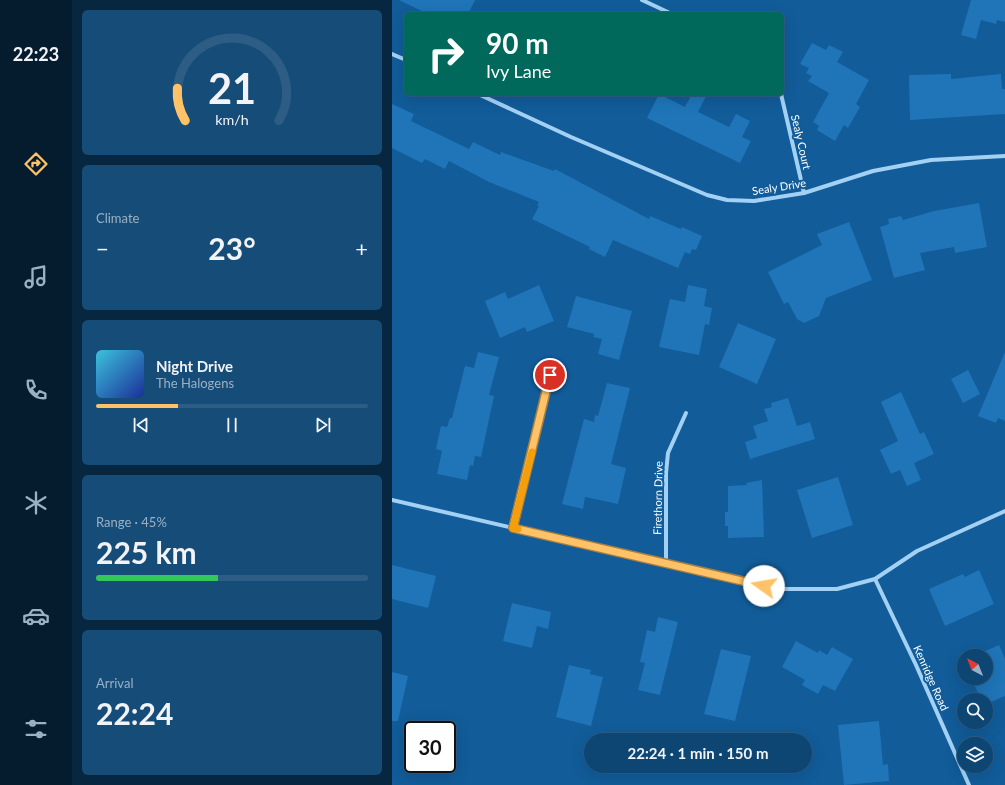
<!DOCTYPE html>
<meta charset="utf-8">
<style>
body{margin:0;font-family:Lato,sans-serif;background:#164c78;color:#f1f3f6;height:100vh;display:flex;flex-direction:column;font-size:15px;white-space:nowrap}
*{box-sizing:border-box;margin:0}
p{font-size:13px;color:#9ab1c4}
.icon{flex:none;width:22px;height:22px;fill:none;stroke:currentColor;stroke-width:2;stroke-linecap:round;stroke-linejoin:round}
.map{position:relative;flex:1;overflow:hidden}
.details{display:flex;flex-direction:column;gap:10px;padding:10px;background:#07263f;width:320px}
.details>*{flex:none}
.banner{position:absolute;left:12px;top:12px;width:380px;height:84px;border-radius:6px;box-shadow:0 4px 16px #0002,0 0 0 1px #2d5d85;background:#00695c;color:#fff;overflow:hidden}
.needle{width:26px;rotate:318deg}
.fabs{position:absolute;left:565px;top:649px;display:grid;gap:8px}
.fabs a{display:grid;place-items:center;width:36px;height:36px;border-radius:50%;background:#0d4573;box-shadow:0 4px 16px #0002,0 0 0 1px #2d5d85;font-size:20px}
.speed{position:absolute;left:12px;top:721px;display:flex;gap:8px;font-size:20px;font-weight:700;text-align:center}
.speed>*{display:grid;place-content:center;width:52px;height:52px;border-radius:50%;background:#0d4573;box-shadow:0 4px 16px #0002,0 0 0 1px #2d5d85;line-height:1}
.speed .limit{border:2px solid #111;border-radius:6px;background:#fff;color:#111}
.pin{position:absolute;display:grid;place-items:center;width:34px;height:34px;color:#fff;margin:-17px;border:2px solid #fff;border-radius:50%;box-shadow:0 1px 4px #0007}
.me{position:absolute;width:44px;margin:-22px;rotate:283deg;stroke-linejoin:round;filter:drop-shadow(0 0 3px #0008)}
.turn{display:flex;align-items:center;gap:14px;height:84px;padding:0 16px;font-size:18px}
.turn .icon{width:52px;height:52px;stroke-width:2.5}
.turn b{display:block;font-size:28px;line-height:34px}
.big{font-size:30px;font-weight:700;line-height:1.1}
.details .tile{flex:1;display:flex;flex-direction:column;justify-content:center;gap:6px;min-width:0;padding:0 14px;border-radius:6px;background:#164c78}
.details .dial{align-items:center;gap:0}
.dial svg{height:104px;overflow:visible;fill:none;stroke:#2d5d85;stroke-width:7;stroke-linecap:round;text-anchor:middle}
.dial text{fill:#f1f3f6;stroke:none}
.song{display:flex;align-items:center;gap:12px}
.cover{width:48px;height:48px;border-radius:6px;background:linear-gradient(135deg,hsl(190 70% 55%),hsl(230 70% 35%))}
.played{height:4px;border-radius:2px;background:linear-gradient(90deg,#ffc266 30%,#2d5d85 30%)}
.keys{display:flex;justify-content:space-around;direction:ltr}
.heat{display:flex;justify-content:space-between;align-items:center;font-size:22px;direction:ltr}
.charge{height:6px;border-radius:3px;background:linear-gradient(90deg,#34c759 45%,#2d5d85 0)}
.trip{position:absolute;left:192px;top:733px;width:228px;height:40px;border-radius:20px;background:#0d4573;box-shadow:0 4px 16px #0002,0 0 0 1px #2d5d85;font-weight:700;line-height:40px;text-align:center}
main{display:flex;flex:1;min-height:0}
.tabs{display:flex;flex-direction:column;width:72px;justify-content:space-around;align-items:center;background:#051c2e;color:#9ab1c4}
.tabs .icon{width:28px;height:28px}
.tabs .on{color:#ffc266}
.tabs b{font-size:18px;color:#f1f3f6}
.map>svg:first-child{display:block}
.building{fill:#1f75b8}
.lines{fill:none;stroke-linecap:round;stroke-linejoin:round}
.minor{stroke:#a3d1f4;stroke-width:4}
.route-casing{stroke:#a67e42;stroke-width:10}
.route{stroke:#ffc266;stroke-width:7}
.slow{stroke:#f59e0b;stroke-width:7}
.labels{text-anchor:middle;stroke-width:4;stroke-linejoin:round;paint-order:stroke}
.street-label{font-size:11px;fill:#fff;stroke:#115c99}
</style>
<main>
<nav class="tabs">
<b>22:23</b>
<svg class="icon on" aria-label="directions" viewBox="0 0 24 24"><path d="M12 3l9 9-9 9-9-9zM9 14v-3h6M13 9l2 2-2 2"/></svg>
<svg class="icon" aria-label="music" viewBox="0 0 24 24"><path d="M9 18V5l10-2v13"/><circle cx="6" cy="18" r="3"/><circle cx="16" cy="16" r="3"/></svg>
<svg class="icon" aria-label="phone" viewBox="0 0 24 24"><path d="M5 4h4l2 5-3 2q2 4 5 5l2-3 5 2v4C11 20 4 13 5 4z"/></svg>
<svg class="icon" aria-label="climate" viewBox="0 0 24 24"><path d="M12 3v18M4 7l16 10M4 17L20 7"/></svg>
<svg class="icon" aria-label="car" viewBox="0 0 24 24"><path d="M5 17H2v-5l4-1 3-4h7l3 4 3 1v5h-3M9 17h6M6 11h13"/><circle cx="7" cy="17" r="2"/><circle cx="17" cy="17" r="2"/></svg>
<svg class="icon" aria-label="filters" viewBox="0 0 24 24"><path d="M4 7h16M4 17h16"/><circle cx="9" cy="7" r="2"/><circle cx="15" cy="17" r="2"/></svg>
</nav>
<section class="details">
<div class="tile dial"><svg viewBox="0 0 100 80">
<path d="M14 69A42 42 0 1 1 86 69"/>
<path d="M14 69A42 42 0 0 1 8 44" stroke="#ffc266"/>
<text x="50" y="56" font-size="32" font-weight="700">21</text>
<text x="50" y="72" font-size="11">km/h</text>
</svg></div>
<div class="tile"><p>Climate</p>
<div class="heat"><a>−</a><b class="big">23°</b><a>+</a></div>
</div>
<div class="tile">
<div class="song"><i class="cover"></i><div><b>Night Drive</b><p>The Halogens</p></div></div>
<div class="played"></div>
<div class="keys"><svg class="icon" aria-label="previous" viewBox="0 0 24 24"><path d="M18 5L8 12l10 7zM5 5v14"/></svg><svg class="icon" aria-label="pause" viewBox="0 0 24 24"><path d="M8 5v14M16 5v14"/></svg><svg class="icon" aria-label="next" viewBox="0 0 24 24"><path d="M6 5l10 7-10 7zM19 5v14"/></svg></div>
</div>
<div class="tile"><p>Range · 45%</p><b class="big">225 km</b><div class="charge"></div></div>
<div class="tile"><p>Arrival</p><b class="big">22:24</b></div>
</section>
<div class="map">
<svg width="613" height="785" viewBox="0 0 613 785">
<rect width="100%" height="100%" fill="#115c99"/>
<g class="building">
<polygon points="7,0 83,0 76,14 36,14"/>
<polygon points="579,0 613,0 613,22 605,20 604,24 589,20 584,39 569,35"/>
<polygon points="420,43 434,50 437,45 451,52 445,62 477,80 464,104 468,107 456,128 452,125 443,141 425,130 427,126 421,122 437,93 416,81 420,76 414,73 417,68 408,64"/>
<polygon points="559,74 559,79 609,74 610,89 613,89 613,114 518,120 517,75"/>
<polygon points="267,94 293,107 300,94 315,94 306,112 337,127 344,114 358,121 350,137 359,141 348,163 255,118"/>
<polygon points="0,104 22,114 19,121 77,149 81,142 108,155 109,152 162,171 163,169 257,219 258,216 289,229 290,227 310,236 304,250 300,249 298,254 293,252 286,268 221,240 213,257 197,249 198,247 140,219 147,206 145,206 147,202 97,182 57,161 53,169 33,159 30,163 0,148"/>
<polygon points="587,203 595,247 563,253 562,247 528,253 533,270 502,278 488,227 497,224 496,219 509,216 511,220 542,211"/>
<polygon points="457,222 480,280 434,298 427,316 412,323 405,319 396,302 392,304 376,272 430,245 425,234"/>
<polygon points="147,285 162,321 135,332 133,327 108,338 93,301 113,292 116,299"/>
<polygon points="296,285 315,289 312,306 320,308 317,325 313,324 307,355 267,347 278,299 293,302"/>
<polygon points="184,296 240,311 227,360 206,354 210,339 201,337 202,334 175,327"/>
<polygon points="346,323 384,339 365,384 327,367"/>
<polygon points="86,352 107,357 97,395 102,396 89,457 83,456 81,466 78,465 75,480 45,474 50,451 44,449 49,426 55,427 58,418 60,418 73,366 82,368"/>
<polygon points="613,352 613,421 606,418 604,423 586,416"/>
<polygon points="576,370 588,394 571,403 559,379"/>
<polygon points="215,383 238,388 219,464 234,468 226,504 193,497 191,509 170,504 192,419 202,422 203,415 206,416"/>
<polygon points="509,392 528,434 532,432 542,454 522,463 529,480 515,486 508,470 499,474 488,450 506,441 489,402"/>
<polygon points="396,398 405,426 418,422 423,439 358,459 353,442 365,438 361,426 376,421 372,409 380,407 379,403"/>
<polygon points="446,477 461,525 420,538 405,490"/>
<polygon points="370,480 372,537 336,538 336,526 333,526 333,512 336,512 336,486 355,485 354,483"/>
<polygon points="0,565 44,576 36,608 0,599"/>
<polygon points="587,570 602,604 553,626 537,589 571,574 573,577"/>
<polygon points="120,603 159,612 156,629 145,626 140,648 111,641"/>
<polygon points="266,617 286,622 268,695 246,690 253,663 248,662 255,630 263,632"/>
<polygon points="404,641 426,653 427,650 435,655 440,647 461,659 443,691 431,685 426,694 410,685 413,680 390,667"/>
<polygon points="607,645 613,659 613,696 594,704 594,700 589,700 580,679 577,678 594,678 594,656 582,656"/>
<polygon points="329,649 359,656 343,721 312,714"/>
<polygon points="177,665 199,670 198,674 211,677 199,726 164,717"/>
<polygon points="0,672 16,676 6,721 0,721"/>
<polygon points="487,721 491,765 496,764 497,781 452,785 446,725"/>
</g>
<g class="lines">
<g class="minor">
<polyline points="250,0 280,14"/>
<polyline points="0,54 14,60"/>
<polyline points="86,94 179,137 315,195 335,200 362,201 412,193 481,171 539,160 613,156"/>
<polyline points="389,94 412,193"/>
<polyline points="0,500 386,589 445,589 483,579 525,551 613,511"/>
<polyline points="121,528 158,375"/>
<polyline points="274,564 274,473 276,453 294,413"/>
<polyline points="483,579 524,665 577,785"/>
</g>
</g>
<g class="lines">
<defs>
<polyline id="route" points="158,375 121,528 372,586"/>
</defs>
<use href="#route" class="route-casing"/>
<use href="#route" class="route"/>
<polyline class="slow" points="126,529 121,528 140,452"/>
</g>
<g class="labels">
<g class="street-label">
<text transform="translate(409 142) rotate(77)" y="4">Sealy Court</text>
<text transform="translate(387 187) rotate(-9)" y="4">Sealy Drive</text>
<text transform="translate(266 498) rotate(-89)" y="4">Firethorn Drive</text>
<text transform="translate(539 678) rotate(66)" y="4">Kenridge Road</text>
</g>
</g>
</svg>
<div class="fabs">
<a><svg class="needle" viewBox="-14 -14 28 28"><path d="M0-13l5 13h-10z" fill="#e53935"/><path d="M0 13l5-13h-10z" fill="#9ab1c4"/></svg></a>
<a><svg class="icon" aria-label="search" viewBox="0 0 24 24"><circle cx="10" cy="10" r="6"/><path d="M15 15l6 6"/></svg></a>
<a><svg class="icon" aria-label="layers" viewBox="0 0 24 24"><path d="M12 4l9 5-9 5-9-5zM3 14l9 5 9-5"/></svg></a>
</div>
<div class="speed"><div class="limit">30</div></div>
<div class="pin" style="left:158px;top:375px;background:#d93025"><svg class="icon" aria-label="arrive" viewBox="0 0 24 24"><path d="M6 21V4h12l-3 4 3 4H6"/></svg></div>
<svg class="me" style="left:372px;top:586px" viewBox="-20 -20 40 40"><circle r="19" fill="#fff"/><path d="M0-13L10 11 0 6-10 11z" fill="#ffc266"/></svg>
<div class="trip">22:24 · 1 min · 150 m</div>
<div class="banner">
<div class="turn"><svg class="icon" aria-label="right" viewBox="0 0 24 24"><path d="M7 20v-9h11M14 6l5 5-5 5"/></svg><div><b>90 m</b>Ivy Lane</div></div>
</div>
</div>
</main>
